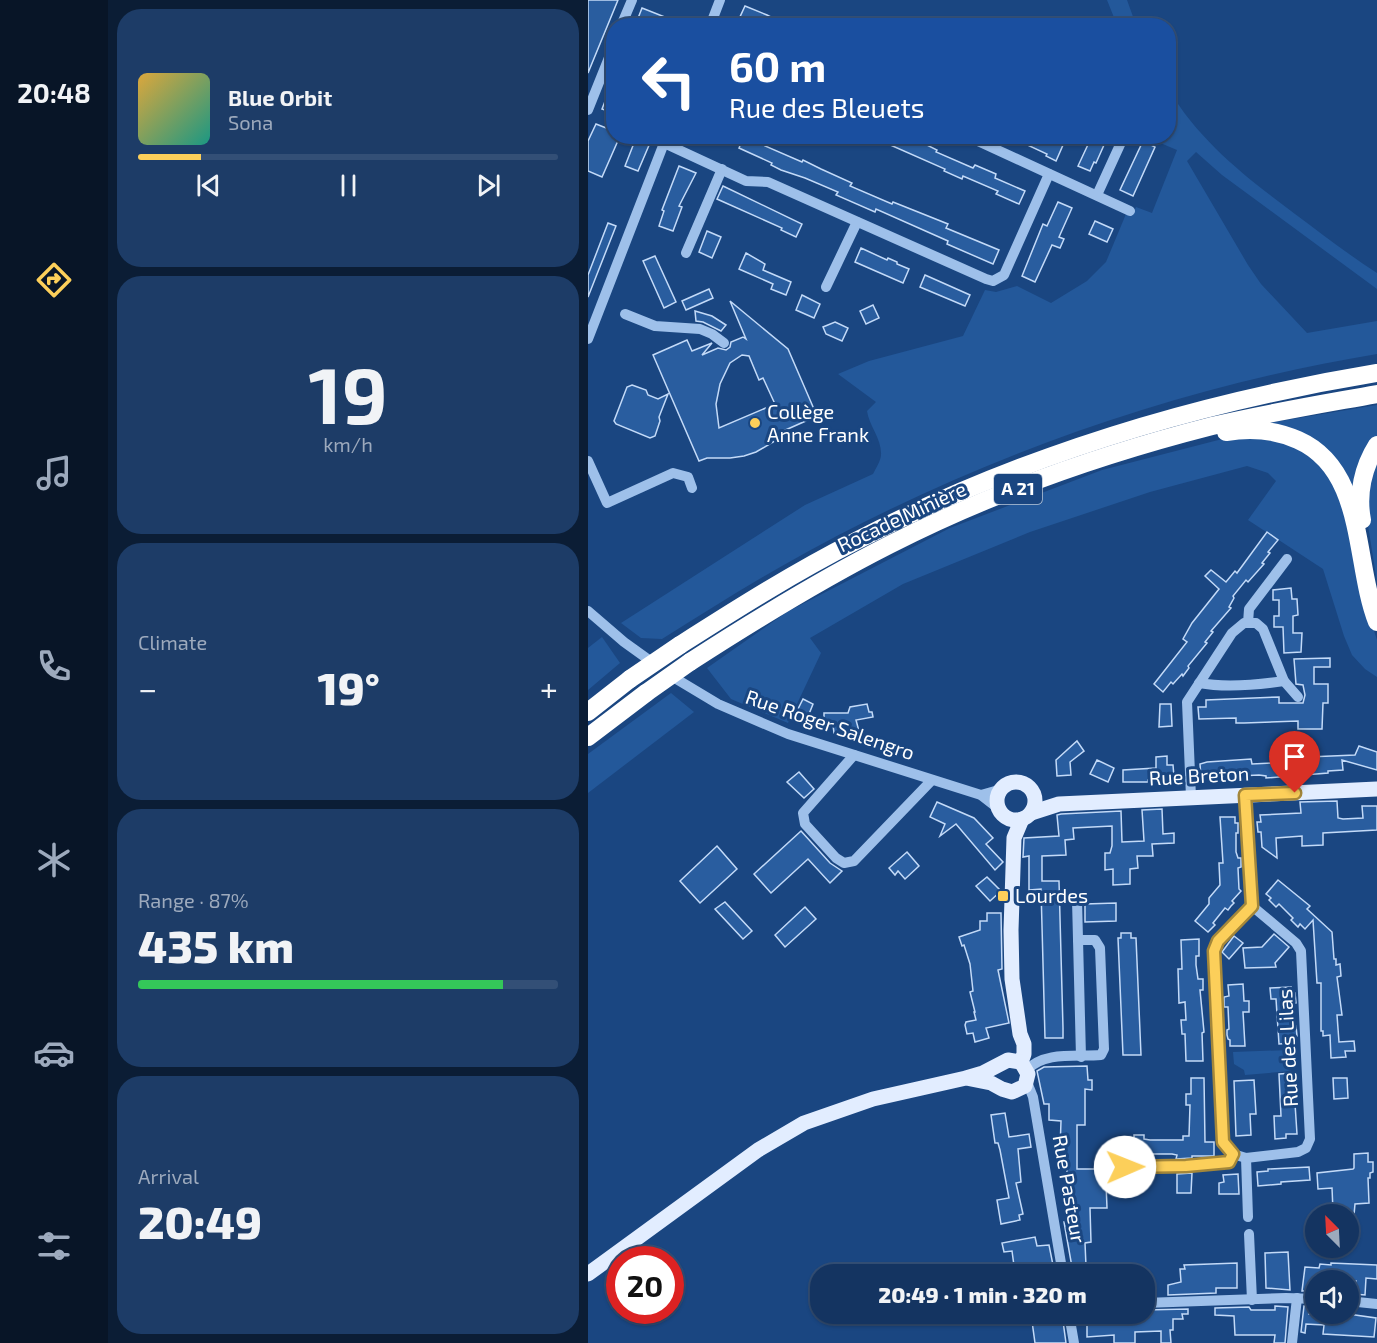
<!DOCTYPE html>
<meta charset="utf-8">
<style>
body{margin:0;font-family:"Exo 2",sans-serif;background:#1d3c67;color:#f1f3f6;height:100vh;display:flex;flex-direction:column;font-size:22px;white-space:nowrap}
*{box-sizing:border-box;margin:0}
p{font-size:20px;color:#9daabd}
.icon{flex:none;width:33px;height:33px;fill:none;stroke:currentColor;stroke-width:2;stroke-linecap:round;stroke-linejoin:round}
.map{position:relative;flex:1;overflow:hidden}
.panel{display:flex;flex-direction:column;gap:9px;padding:9px;background:#0b1d35;width:480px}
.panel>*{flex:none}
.hud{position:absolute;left:18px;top:18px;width:570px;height:126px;border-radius:24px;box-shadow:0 2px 4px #0004,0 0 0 2px #334f76;background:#1a4fa0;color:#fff;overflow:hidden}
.needle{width:39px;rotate:336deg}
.fabs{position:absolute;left:717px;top:1204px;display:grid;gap:12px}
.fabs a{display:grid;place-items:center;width:54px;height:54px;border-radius:50%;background:#143461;box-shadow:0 2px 4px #0004,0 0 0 2px #334f76;font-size:30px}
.speed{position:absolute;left:18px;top:1246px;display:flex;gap:12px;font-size:30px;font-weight:700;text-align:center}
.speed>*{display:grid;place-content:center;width:78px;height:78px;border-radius:50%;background:#143461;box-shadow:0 2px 4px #0004,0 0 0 2px #334f76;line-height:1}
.speed .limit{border:9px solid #d22;background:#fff;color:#111}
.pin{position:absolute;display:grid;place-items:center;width:51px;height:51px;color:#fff;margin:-62px -26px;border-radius:50% 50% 50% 0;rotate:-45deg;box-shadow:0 0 6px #0007}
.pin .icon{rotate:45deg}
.me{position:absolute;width:66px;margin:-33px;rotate:89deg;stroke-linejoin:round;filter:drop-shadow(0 0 4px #0008)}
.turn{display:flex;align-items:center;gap:21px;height:126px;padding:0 24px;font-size:27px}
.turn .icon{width:78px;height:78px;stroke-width:2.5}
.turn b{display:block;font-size:42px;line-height:51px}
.big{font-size:45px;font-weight:800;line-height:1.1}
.panel .tile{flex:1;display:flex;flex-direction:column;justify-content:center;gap:9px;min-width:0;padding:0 21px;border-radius:24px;background:#1d3c67}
.panel .dial{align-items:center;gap:0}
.dial b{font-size:78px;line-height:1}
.song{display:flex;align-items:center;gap:18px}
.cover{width:72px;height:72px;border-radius:9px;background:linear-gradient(135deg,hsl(40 70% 55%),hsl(170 70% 35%))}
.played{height:6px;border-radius:3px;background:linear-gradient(90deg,#fccf5a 15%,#334f76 15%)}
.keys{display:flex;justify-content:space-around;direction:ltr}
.heat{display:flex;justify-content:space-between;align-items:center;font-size:33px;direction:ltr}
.charge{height:9px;border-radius:4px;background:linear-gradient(90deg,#34c759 87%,#334f76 0)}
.trip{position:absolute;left:222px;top:1264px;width:345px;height:60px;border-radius:24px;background:#143461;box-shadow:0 2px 4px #0004,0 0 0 2px #334f76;font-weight:800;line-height:60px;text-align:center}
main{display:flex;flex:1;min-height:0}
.tabs{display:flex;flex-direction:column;width:108px;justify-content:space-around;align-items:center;background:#081527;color:#9daabd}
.tabs .icon{width:42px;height:42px}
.tabs .selected{color:#fccf5a}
.tabs b{font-size:27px;color:#f1f3f6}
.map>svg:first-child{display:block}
.green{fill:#23589a}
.building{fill:#295d9f;stroke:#c3daf8;stroke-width:1.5;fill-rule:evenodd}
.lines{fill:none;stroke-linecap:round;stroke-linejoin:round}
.minor{stroke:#9ec0ea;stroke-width:10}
.major{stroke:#e2edff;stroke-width:15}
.highway{stroke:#fff;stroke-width:18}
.highway-bridge{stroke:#fff;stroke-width:18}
.route-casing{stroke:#a4873a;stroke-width:15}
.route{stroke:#fccf5a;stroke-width:10}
.poi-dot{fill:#fccf5a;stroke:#1a4681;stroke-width:2}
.labels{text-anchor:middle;stroke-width:6;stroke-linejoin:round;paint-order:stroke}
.shield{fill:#1a4681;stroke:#bac8d9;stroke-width:1.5}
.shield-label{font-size:18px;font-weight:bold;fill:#fff}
.poi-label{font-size:20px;fill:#fff;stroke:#1a4681;text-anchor:start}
.street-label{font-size:20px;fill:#fff;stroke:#1a4681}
</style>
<main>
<nav class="tabs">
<b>20:48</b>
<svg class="icon selected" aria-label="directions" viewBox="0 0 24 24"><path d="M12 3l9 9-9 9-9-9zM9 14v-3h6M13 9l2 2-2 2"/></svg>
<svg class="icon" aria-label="music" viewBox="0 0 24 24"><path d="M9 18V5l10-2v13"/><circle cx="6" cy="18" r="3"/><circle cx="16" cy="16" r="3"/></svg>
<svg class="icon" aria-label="phone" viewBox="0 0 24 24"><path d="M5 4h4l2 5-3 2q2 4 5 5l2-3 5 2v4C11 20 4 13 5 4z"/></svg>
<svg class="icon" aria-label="climate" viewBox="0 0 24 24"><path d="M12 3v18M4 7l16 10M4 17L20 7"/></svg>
<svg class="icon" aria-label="car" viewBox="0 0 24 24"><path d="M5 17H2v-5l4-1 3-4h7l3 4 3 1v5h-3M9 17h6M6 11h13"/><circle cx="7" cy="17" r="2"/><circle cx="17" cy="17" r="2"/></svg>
<svg class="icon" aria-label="filters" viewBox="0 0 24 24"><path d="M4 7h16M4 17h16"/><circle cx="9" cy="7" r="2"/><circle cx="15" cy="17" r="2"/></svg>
</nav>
<section class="panel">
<div class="tile">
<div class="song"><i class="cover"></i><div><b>Blue Orbit</b><p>Sona</p></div></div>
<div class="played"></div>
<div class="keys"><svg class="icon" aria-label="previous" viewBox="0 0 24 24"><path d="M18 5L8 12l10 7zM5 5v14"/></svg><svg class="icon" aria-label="pause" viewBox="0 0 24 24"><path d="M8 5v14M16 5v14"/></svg><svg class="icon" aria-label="next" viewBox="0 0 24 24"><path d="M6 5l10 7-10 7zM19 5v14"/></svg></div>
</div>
<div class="tile dial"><b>19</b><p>km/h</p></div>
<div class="tile"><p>Climate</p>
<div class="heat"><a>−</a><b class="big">19°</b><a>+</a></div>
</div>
<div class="tile"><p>Range · 87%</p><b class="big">435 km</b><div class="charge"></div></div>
<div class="tile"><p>Arrival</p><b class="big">20:49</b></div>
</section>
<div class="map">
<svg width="789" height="1343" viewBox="0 0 789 1343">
<rect width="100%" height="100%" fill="#1a4681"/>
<g class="green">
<polygon points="519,0 539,0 548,25 529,25"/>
<path d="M581,90C612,142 659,178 707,214C734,234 761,255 789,273V289L634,175L608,152L599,161L660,265L673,284L719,333L789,321V354C582,388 377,462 194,566C153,589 114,614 74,639L53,638L33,623L217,505L285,474C288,468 293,460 293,455C294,439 281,426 279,411L288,402L250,374L281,361L375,336L397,290L408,292L429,286L463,303L499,281L518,262L538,214L544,216L548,207L564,213L589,150L558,137L580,136Z"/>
<polygon points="789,405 789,439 770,493 757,481 675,424"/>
<polygon points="689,436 723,451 747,483 763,527 778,606 789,640 789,677 777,669 764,655 756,636 735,569 660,520 688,481 680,473 659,466 562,492 442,532 315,584 222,638 233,653 200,723 143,699 119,668 199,612 362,528 514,470 642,437"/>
<polygon points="789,451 789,582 778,513 786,456"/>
<polygon points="14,637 32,663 0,690 0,648"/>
<polygon points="83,693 106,712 0,793 0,754"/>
<polygon points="701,1050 703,1071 657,1075 656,1070 646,1064 645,1052"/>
</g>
<g class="building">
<polygon points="0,0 30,0 0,73"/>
<polygon points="157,6 179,15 200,26 166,26 151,19"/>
<polygon points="54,8 97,25 97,26 47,26"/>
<polygon points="25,81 26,81 26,113 14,109"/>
<polygon points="8,124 26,131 26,136 32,136 14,177 0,171 0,141"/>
<polygon points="156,136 161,136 178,144 177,146 214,162 215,160 233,169 264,183 262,186 304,204 305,202 360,224 358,228 411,250 405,264 359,244 360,241 288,209 287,212 248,195 250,192 217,178 193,170 183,165 184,163 151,148"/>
<polygon points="282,136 317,136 333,142 349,150 348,152 385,168 387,165 408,174 407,178 437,191 431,204 408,194 410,191 375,176 374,179 356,171 357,169"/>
<polygon points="420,136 456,136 475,145 468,161 458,156 459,154"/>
<polygon points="504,136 520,136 508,163 506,162 502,171 490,166"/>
<polygon points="48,138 62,143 50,171 37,166"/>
<polygon points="555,141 567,147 545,196 532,190"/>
<polygon points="91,166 108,173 91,206 94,207 85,231 71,226 76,211 74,210"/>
<polygon points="135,186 214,224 208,237 193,230 194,228 129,199"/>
<polygon points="470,202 484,208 471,237 476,239 472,248 464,245 447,282 434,276 455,224 459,226"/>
<polygon points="507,221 525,229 519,242 501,234"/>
<polygon points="20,223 28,226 0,297 0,275"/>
<polygon points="119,231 133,237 124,258 111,252"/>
<polygon points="273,248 299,260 300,258 309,262 309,264 321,269 315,283 267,262"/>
<polygon points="158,253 177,264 175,270 203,282 198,295 183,289 185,284 151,269"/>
<polygon points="67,256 88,302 76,308 55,261"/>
<polygon points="337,275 382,295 377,306 332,287"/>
<polygon points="121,289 125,298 98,310 94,301"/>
<polygon points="214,295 232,304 226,318 208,310"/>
<path d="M142,301L200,349L229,416L193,432L194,435L187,441L168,452L156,456L142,458H119L111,461L65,355L99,340L104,351L124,343L114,355L130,348L138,350L142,347L143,342L155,337L158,339ZM154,355L161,356L171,380L175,378L187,404L131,428L128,404L132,384L142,363Z"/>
<polygon points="285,305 291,318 278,324 272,311"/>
<polygon points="107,311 124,316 138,325 133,331 115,322 108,321"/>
<polygon points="247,322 260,328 254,341 238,334 235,327"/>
<polygon points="44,385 58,390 60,395 70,399 80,394 71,417 72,421 67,436 62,438 28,424 26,421 39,387"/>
<polygon points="679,532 690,540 680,552 682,553 674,563 676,564 660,582 658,580 645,596 646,598 641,607 643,608 623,631 625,632 617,642 619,643 600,666 601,668 595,676 594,674 585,684 583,682 575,692 566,684 599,642 595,639 604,623 631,589 617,576 623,570 638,582 647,571 649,573"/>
<polygon points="703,588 704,599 709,599 710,615 705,616 705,633 714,633 713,652 696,653 695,627 686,627 686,616 691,616 691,600 685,600 685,590"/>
<polygon points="742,658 742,667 726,667 726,684 740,684 740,703 735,703 734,729 710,729 710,721 656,723 648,723 648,718 611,719 610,707 618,707 618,700 691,697 691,703 715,703 717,695 715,685 708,684 706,659"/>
<polygon points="215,699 225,704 219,719 208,713"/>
<polygon points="279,704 281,712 284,712 285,717 268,720 271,731 246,733 245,725 236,725 236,713 260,713 262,707"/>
<polygon points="572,704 583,704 584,726 571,727"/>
<polygon points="489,741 496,751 482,762 483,775 469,776 468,760"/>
<polygon points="771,746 789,752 789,770 754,760 755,770 740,771 740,773 678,778 678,776 671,775 651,776 651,778 638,779 632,775 613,777 612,764 619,762 663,759 664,764 685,763 685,758 707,758 707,753 720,752 720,757 767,755"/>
<polygon points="579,756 579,765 585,765 586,777 568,778 568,780 560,780 560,782 535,782 535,770 568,768 568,757"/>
<polygon points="509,760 526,768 520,782 502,774"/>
<polygon points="211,772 226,789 216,798 199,782"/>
<polygon points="749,801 750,818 755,819 775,818 774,806 789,806 789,830 735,833 735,845 714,846 714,836 688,838 689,858 674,847 673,832 670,832 669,822 673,822 672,815 713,813 712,802"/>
<polygon points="349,802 386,818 405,838 398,844 415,862 407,870 368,824 352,836 357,824 342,817"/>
<polygon points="574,809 575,834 586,833 586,843 564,844 565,856 549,856 550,868 542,869 542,884 525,885 525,869 517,870 517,853 522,853 524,846 524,826 485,828 486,839 477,840 478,855 454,856 454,881 471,881 475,1028 475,1038 457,1038 453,889 441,890 441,856 435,857 436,838 471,836 469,815 473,814 533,811 534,842 556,841 554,810"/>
<polygon points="632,817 647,817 647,823 650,823 650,833 648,833 648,852 650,858 653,858 653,867 650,868 651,889 653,891 644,901 646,903 643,906 640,910 637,908 625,923 627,925 620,932 607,921 621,904 621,898 632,885 631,863 635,863"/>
<polygon points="213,831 242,863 254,871 242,883 220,859 183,893 166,874"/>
<polygon points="129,846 149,869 112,903 92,881"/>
<polygon points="319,852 331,866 317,879 310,871 307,875 301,868"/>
<polygon points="399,877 413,891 402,901 388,886"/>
<polygon points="690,880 722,906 719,909 744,932 746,959 748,959 748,965 752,964 753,976 749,977 754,1015 749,1015 751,1042 766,1041 767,1051 757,1051 758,1057 743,1058 742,1035 735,1036 735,1031 733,1031 733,983 729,983 725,920 717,929 712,924 710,927 703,920 705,918 691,904 688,907 681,900 683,898 678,894"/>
<polygon points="137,902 164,931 155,939 127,909"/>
<polygon points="528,903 528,921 497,922 497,904"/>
<polygon points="217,907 228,919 197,947 187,935"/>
<polygon points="399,913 413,913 414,969 410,970 421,1023 398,1028 401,1038 387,1042 385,1033 379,1034 377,1025 378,1022 388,1020 386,1012 387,1012 382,992 385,991 382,964 376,945 374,946 371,937 392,930 392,921 399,921"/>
<polygon points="533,933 543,933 543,938 548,938 553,1055 535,1055 530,938 533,938"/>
<polygon points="686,934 701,947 687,963 688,967 657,968 655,948 674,947"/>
<polygon points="646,936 655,943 641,959 634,952"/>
<polygon points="611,939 611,956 608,956 608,965 610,979 615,979 615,990 612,990 616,1032 614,1033 615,1061 598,1061 597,1034 594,1034 593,1020 598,1020 597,1002 591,1003 590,969 594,969 593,940"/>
<polygon points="655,984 656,1001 661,1001 661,1012 655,1012 657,1046 642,1046 642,1040 640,1039 639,1035 639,1030 641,1029 640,1007 636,1007 636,997 641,996 640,985"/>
<polygon points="703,987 703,993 707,993 708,1003 704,1004 705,1026 708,1026 709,1036 706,1037 706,1043 691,1044 688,999 683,999 682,988"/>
<polygon points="499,1066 500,1080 504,1080 504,1090 497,1089 497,1125 489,1125 489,1169 526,1169 526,1183 518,1183 519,1208 502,1208 503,1242 497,1243 498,1266 521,1266 521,1275 482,1275 481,1267 484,1267 476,1222 483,1222 482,1189 479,1189 479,1155 473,1155 472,1150 473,1121 461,1120 461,1104 456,1104 449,1071 456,1067"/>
<polygon points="705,1073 709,1134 698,1134 698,1138 687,1139 686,1116 693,1116 691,1074"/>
<polygon points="603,1078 616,1078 617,1142 626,1142 626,1156 604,1156 604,1158 588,1159 589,1155 584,1154 542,1154 542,1139 546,1139 546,1135 556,1135 556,1139 562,1140 595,1140 595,1136 601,1136 602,1105 598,1105 598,1094 603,1094"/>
<polygon points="745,1078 759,1078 760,1098 746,1099"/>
<polygon points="666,1080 668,1114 662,1114 663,1135 648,1136 646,1081"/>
<polygon points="417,1113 421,1137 441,1134 443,1147 430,1149 433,1182 428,1183 435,1214 431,1215 432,1220 413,1224 409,1200 421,1198 412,1150 410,1143 407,1143 403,1115"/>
<polygon points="780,1153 780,1162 785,1162 785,1172 782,1173 782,1178 780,1178 781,1203 767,1204 766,1215 747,1215 748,1210 745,1211 744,1188 730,1189 729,1173 765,1169 766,1168 766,1154"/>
<polygon points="721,1167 722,1180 693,1182 693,1184 670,1186 669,1172 680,1171 680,1169"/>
<polygon points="604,1173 603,1193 589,1193 589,1174"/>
<polygon points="650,1174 651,1194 631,1194 631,1183 636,1182 635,1175"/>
<polygon points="447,1237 449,1246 461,1245 467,1275 457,1275 456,1270 427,1273 424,1251 416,1252 414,1243"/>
<polygon points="700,1252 702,1290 678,1288 677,1253"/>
<polygon points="649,1263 649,1288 628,1288 628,1293 580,1295 580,1285 593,1282 592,1269 597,1269 596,1265"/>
<polygon points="743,1263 789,1265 789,1279 778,1278 777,1295 766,1294 768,1281 728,1281 728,1291 714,1291 717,1267 731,1268 732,1264 743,1265"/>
<polygon points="687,1306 700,1307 697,1343 686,1343 687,1335 647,1335 646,1316 627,1315 627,1308 661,1307 663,1310 687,1310"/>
<polygon points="716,1306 722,1306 721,1314 760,1314 788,1318 786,1337 735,1334 736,1325 718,1324 717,1333 713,1332"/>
<polygon points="600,1309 600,1314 594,1314 595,1319 585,1319 585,1330 582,1330 583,1343 573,1343 573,1331 547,1332 547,1343 526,1343 526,1335 499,1337 499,1325 495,1325 493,1314 556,1314 556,1310"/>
<polygon points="443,1314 474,1314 478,1343 447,1343"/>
</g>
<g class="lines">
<g class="minor">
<polyline points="33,26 44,0"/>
<polyline points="122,26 132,0"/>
<polyline points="0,110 26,45"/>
<polyline points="379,136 542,211"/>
<polyline points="76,143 158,181 180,182 398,279 405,281 416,275 461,174"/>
<polyline points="509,195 536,136"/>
<polyline points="98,253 134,169"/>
<polyline points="238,287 269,222"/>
<polyline points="37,314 67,326 112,329 124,334 136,343"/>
<polyline points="0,339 78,138"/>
<polyline points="0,461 19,503 85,473 100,477 104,488"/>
<polyline points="0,611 36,642 68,665"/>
<polyline points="660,623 661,609 699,559"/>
<polyline points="80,674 130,704 200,734 393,795 411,809"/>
<path d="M611,683C639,688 669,685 696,681"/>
<polyline points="266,755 215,813 217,824 248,858 256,863 266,861 344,780"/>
<polyline points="393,795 414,789"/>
<polyline points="658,795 664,906 630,941 626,951 635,1142 645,1154 658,1158 660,1217"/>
<polyline points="603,797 599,702 644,633 656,623 668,623 675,629 696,681 710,697"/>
<polyline points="489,900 493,1057"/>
<path d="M439,1070C456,1051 489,1057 513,1055L516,1049L512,948L507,940H490"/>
<polyline points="439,1082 445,1097 475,1275"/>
<polyline points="658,1158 710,1152 718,1148 722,1139 713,951 708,943 664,906"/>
<polyline points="537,1167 598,1166 636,1163 641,1162 645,1154"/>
<polyline points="661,1234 664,1300"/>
<polyline points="760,1301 789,1304"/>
<polyline points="556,1303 698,1298 728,1299"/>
<polyline points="481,1314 486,1343"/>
<polyline points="704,1343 709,1298"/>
</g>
<g class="major">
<circle cx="428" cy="801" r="19"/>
<polyline points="443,813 471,804 789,789"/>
<polyline points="433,1062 436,1054 436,1044 432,1034 424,979 423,930 426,838 434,819"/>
<polyline points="0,1274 170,1150 216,1123 285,1099 378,1078 395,1073 420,1060 433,1062 440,1074 437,1086 424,1092 414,1089 403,1083 378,1078"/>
</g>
<g class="highway">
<path d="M638,432C662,428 688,430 710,440C778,470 766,564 789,622"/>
<path d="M774,520C769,494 775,467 789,445"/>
<path d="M92,645C150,608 207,572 268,541C432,456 607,403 789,373"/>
<path d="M102,662C167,620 232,580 301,545C403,493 514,454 624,426C679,413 734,404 789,394"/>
<polyline points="0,712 42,679"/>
<polyline points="0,737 58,693"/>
</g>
<g class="highway-bridge">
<polyline points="42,679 92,645"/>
<polyline points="58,693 102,662"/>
</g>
</g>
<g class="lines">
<defs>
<polyline id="route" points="537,1167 598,1166 641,1162 645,1154 635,1142 626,951 630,941 664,906 657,795 707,793"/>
</defs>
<use href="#route" class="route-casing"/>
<use href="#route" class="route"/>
</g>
<g class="poi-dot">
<circle cx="167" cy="423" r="6"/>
<rect x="409" y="890" width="12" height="12" rx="3"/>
</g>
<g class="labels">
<rect class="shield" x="406" y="474" width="48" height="30" rx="4.5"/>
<g class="shield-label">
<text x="430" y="495">A 21</text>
</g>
<g class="poi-label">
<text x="179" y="419">Collège<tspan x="179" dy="23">Anne Frank</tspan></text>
<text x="427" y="903">Lourdes</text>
</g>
<g class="street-label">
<text transform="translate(314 517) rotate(-25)" y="7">Rocade Minière</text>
<text transform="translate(242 725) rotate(19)" y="7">Rue Roger Salengro</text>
<text transform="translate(611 776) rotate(-3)" y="7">Rue Breton</text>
<text transform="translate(700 1048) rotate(-93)" y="7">Rue des Lilas</text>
<text transform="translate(481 1189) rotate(80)" y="7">Rue Pasteur</text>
</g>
</g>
</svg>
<div class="fabs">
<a><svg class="needle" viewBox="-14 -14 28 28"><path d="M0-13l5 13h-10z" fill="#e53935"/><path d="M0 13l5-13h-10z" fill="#9daabd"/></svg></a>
<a><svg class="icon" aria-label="sound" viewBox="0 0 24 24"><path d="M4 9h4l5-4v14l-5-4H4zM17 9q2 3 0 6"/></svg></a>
</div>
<div class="speed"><div class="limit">20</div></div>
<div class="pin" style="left:707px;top:793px;background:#d93025"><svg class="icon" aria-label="arrive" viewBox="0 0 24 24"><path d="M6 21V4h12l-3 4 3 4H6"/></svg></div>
<svg class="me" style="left:537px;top:1167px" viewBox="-20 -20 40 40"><circle r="19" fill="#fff"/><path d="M0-13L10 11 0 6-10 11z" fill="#fccf5a"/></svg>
<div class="trip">20:49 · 1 min · 320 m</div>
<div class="hud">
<div class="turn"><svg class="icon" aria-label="left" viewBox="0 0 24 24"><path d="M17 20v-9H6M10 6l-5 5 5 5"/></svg><div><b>60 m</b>Rue des Bleuets</div></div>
</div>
</div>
</main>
